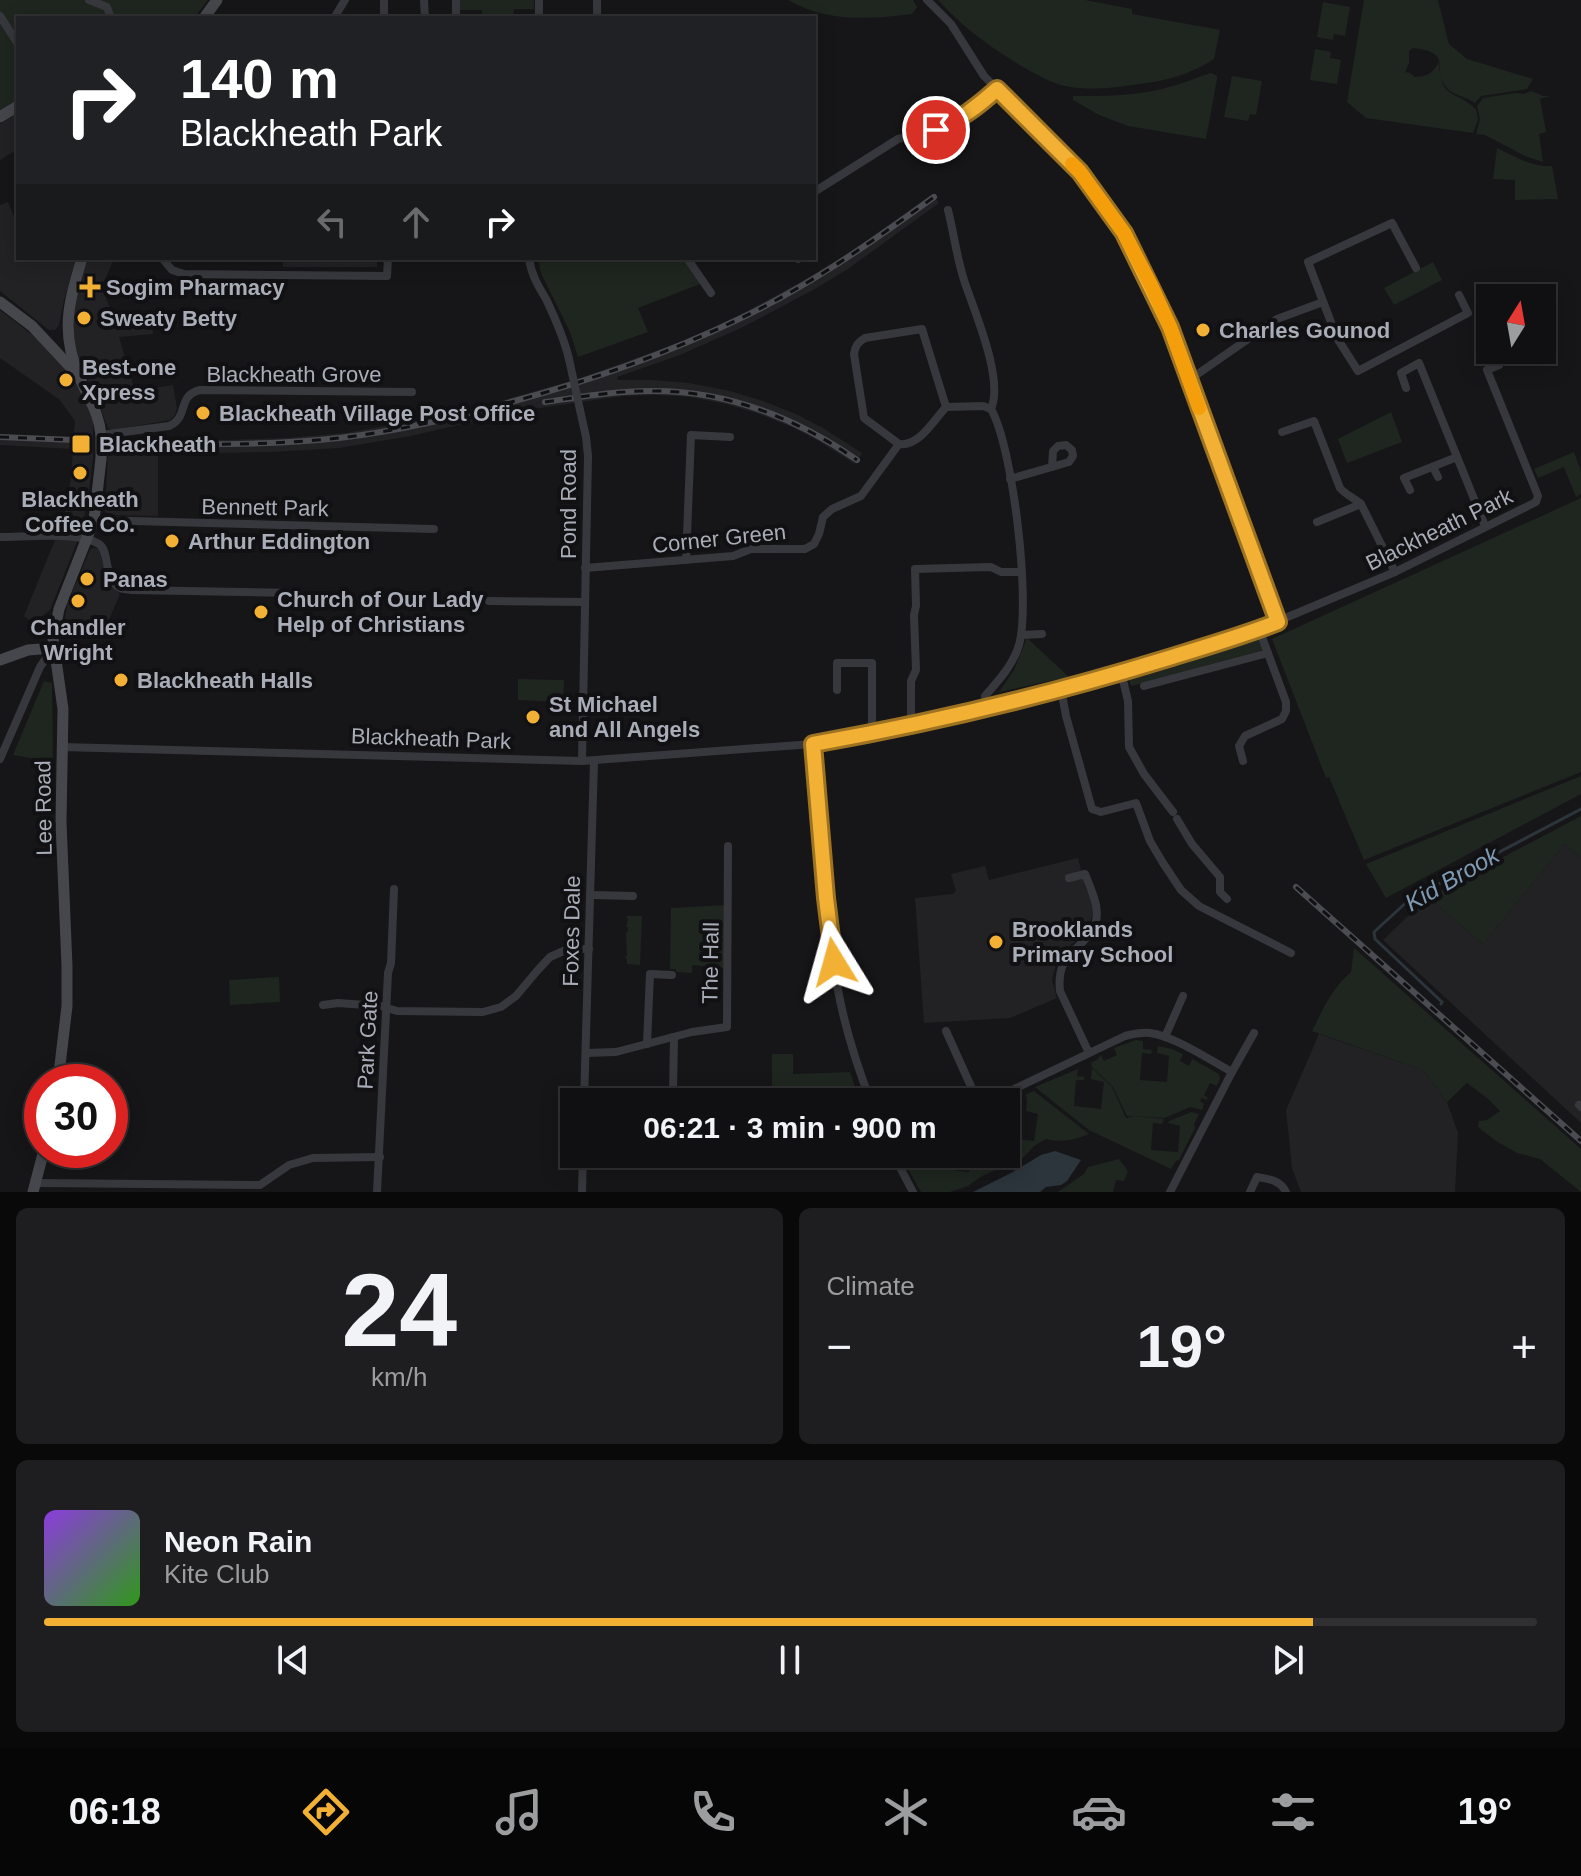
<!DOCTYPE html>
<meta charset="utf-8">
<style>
body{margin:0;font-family:Helvetica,sans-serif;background:#1e1e20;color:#f1f3f6;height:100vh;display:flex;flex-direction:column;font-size:30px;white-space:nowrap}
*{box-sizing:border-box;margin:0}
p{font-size:26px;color:#9c9d9f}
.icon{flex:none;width:44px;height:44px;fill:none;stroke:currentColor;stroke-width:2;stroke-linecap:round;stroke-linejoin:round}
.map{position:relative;height:1192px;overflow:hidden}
.sheet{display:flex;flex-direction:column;gap:16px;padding:16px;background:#09090a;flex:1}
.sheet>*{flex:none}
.guide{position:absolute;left:16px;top:16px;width:800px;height:244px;border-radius:0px;box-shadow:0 4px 20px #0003,0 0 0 2px #303032;background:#202124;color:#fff;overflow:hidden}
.needle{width:52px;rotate:11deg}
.controls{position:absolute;left:1476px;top:284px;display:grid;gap:16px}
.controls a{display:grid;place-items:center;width:80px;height:80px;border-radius:0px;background:#101012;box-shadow:0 4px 20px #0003,0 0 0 2px #303032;font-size:40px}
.speed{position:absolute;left:24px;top:1064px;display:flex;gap:16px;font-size:40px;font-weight:700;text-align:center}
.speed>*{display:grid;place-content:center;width:104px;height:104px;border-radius:50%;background:#101012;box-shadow:0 4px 20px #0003,0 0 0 2px #303032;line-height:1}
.speed .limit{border:12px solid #d22;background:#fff;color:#111}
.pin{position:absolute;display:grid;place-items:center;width:68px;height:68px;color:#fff;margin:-34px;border:4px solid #fff;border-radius:50%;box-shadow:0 2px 8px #0007}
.me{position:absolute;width:88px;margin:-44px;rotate:352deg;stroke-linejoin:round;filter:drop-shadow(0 0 6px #0008)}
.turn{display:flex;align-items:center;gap:28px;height:168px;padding:0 32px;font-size:36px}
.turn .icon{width:104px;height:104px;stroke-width:2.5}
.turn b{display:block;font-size:56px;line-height:68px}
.lanes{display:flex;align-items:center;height:76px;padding:0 32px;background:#0003;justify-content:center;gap:40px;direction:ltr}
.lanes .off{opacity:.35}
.big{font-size:60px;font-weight:700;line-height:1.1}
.sheet .widget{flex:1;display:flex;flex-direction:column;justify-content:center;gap:12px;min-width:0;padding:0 28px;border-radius:12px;background:#1e1e20}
.sheet .dial{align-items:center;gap:0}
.dial b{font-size:104px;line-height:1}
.song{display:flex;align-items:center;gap:24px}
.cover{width:96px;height:96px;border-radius:12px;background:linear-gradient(135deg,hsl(270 70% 55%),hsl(110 70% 35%))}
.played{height:8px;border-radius:4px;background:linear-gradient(90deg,#f2b134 85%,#303032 85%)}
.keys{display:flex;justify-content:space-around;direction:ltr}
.heat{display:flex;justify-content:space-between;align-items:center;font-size:44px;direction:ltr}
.sheet .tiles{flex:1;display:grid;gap:16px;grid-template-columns:1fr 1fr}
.widget:last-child{grid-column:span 2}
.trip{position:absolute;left:560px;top:1088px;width:460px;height:80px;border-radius:0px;background:#101012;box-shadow:0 4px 20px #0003,0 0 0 2px #303032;font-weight:700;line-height:80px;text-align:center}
.tabs{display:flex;height:128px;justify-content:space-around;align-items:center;background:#060607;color:#9c9d9f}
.tabs .icon{width:56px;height:56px}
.tabs .selected{color:#f2b134}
.tabs b{font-size:36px;color:#f1f3f6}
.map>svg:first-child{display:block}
.built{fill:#222225}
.green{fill:#1e261f}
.water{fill:#2c353c}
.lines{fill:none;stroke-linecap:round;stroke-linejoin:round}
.stream{stroke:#2c353c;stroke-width:3}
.minor{stroke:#37383d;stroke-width:8}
.secondary{stroke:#45474d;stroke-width:11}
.rail-casing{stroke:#4a4c52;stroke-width:6}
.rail{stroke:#111113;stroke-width:3;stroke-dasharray:9;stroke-linecap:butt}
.minor-bridge{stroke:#37383d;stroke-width:8}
.secondary-bridge{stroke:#45474d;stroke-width:11}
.route-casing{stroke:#9d7322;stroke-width:20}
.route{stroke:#f2b134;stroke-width:14}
.slow{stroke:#f59e0b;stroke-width:14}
.poi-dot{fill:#f2b134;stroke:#111113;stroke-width:3}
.labels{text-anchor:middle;stroke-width:8;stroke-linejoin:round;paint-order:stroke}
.poi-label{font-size:22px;font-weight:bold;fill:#a8adb8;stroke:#111113;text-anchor:start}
.street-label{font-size:22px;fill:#a8adb8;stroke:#111113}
.water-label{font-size:24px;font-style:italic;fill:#7f9bb3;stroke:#111113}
</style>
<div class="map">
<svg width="1581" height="1192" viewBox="0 0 1581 1192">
<rect width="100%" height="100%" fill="#161618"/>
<g class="built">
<polygon points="18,109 18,149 0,160 0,124 12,117 12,114"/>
<polygon points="932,194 939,203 848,269 813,290 743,327 680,355 617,377 618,380 651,380 689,383 730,391 763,401 798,415 823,428 862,453 855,464 817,440 792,427 756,413 726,404 690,397 657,395 623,396 519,411 411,436 339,448 271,452 158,454 158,516 112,515 105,512 108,452 114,452 114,438 225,440 287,438 345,433 432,418 483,406 581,378 697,336 746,312 811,276 855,249"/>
<polygon points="8,202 18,227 18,258 76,258 64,300 59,325 55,330 49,330 0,291 0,205"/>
<polygon points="87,258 114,258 102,287 115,321 152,320 153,334 119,337 135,391 173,385 177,408 175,415 170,420 112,430 108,428 98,402 73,347 74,305"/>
<rect x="283" y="258" width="94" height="9"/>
<polygon points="0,310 39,340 60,362 74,380 90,410 93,423 93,458 89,491 83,524 71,523 71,520 64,519 71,477 73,449 0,445 0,435 73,440 75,421 60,400 0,358"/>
<polygon points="55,540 75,540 77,542 50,610 33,623 24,616"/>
<polygon points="93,548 99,549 105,574 120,594 101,638 64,638 64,622 68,602 90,550"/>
<polygon points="1565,844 1581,858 1581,1123 1383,940 1428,897 1483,944"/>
<polygon points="1078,858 1085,886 1093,903 1093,913 1087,931 1058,956 1052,980 1057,998 1010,1018 924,1023 915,898 953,894 956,891 951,874 985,866 989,880"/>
<polygon points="1319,1034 1423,1070 1447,1102 1458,1133 1455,1192 1301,1192 1292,1168 1286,1110"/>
</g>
<g class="green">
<polygon points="0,0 208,0 194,18 18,18 18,102 0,112"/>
<polygon points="460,0 534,0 534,9 514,9 513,18 482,18 482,10 460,10"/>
<path d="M788,0H913L917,7L912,14C870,19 827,23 788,0Z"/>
<path d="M938,0H1085L1132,9V14L1220,30L1214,59C1191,74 1166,81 1139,84C1115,88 1089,91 1065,86C1037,80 981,41 960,22C952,15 945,7 938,0Z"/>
<path d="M1364,0H1438L1449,44L1467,59L1533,79L1527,89L1481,96L1475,103C1467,97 1452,95 1446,87C1431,69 1455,53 1413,48L1409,51V63L1405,73L1408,72L1415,77C1427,77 1433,73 1439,62C1441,101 1453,88 1476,109L1478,120L1473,133L1366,118L1347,102Z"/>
<polygon points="1323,2 1350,7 1345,36 1334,34 1333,40 1317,37"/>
<polygon points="1315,49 1331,52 1330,58 1341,60 1337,84 1310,80"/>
<path d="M1211,73L1217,76V79L1206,139L1128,126L1099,115L1073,100V96C1103,96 1133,96 1162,89C1179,85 1195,78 1211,73Z"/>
<polygon points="1232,76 1262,81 1256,115 1250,114 1248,121 1224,117"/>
<polygon points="1531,91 1543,96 1550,96 1540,99 1546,132 1539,134 1543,162 1525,156 1485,135 1476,134 1480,119 1477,106 1483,98 1516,93 1524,94"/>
<path d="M1497,148C1514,156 1533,168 1552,166L1558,199L1515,200V180L1493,179Z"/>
<polygon points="538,258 683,258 700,284 638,308 648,332 578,357 570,332 541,273"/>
<polygon points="1433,262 1442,280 1394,305 1384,288"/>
<polygon points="1391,412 1402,442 1347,463 1338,439"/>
<polygon points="1574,452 1581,471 1581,494 1576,497 1564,467 1538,478 1534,469"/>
<polygon points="1581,498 1581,772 1364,860 1329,777 1326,778 1272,639"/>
<path d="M1253,636C1261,637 1261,643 1263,650L1131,686L1127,673Z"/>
<polygon points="1027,638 1069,677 999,692 1014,670"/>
<polygon points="518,679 564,680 563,702 518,700"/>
<polygon points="44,681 52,683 53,762 13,755"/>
<polygon points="1581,776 1581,794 1386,898 1366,864"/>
<polygon points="1581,816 1581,858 1565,844 1483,944 1428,897"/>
<polygon points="726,905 726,968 692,965 692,973 677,972 675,969 670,969 671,908"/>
<polygon points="626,916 642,916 640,965 627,964 627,959 625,958 627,955 626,932 628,931 628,927 626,927 628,919"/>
<path d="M1354,948L1581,1149V1192L1540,1159L1517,1153L1496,1141L1478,1127L1479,1121L1487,1120L1500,1111L1487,1098L1467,1083L1447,1102L1423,1070L1312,1031C1323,1009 1332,988 1351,972Z"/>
<polygon points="279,977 280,1002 230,1005 229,980"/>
<polygon points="1136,1040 1143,1041 1143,1049 1152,1050 1151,1054 1142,1053 1140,1080 1167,1082 1169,1056 1157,1053 1158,1046 1172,1049 1183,1054 1180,1061 1189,1066 1192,1059 1219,1074 1220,1079 1217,1086 1210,1083 1204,1095 1208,1098 1206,1100 1202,1098 1200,1101 1204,1104 1202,1110 1190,1107 1165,1118 1127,1116 1113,1087 1092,1067 1091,1063 1098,1059 1101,1055 1104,1061 1117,1055 1114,1048"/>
<polygon points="772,1054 793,1054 793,1074 850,1072 860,1102 772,1102"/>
<polygon points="1092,1068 1112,1087 1126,1118 1134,1116 1164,1119 1162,1124 1153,1123 1151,1150 1178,1152 1180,1126 1168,1123 1169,1121 1191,1112 1199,1114 1194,1124 1195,1128 1179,1160 1176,1161 1171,1169 1089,1130 1035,1087 1078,1069 1077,1076 1084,1077 1084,1080 1076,1080 1074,1106 1101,1109 1104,1082 1091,1079"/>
<path d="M1034,1091L1089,1134C1075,1140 1061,1143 1046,1139L1034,1146L1023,1158L982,1176L968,1186L950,1192H921L905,1164L904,1154H943L945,1155L943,1169L969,1172L972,1160L970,1159L971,1154H1006V1102H1004L1012,1101V1106L1020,1108L1019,1112L1010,1111L1008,1138L1034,1141L1038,1114L1026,1111L1027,1102L1026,1094Z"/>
<polygon points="1119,1159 1128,1171 1124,1181 1116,1180 1113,1192 1058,1192 1084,1174 1088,1167"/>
</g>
<polygon class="water" points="1055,1151 1081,1160 1067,1181 1061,1185 1046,1187 1040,1192 973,1192 1011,1173 1041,1155"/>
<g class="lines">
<polyline class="stream" points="1441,1004 1442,1002 1375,939 1374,932 1410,899 1581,809"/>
<g class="minor">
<polyline points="89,0 107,7 111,18"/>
<polyline points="384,0 384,18"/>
<polyline points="424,0 425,18"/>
<polyline points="539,0 539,18"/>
<polyline points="927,0 951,24 984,76 1080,172 1124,233 1170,327 1278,622"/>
<polyline points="0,16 18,44"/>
<polyline points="334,18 345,0"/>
<polyline points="456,18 456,0"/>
<polyline points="597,18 597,0"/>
<polyline points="814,192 898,139 936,130 952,123 970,112 997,89"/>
<path d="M948,210C954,234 957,260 965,283C975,313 1004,379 991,409"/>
<polyline points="162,258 172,270 184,274 387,276 388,258"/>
<path d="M529,258C531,274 538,286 546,299C555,318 564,338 569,359"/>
<polyline points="687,258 711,293"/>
<polyline points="797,258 798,259"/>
<polyline points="1416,268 1392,223 1308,262 1337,338 1358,371 1468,313 1459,295"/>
<polyline points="1189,380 1277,319 1323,302"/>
<polyline points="1406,388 1401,373 1419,363 1485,526"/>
<path d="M946,407L922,329L865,338C858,342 855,346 854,354L864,418L899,444C919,447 934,420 946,407L983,406L991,409"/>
<polyline points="580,410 586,437 588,456 582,761"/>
<path d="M1282,432L1314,421L1340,488C1346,495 1354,498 1361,504L1395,572"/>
<path d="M101,435L169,426C190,417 176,396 200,390L412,392"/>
<polyline points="1433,467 1438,477"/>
<polyline points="1010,479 1069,462 1073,456 1072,450 1066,445 1058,446 1053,451 1052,467"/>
<polyline points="1410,490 1404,478 1457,457"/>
<polyline points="94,520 434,529"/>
<polyline points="1317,522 1361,504"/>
<path d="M0,537C25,537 78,531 99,544C110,551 103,579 120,588C123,590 128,589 132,590L298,593"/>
<polyline points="686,560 691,435 730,437"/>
<polyline points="585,568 733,556 751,549 805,549 814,544 819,534 823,517 832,509 861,496 899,444"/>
<polyline points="489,601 585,602"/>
<polyline points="1022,635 1042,634"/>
<polyline points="1121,672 1128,701 1129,747 1144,774 1173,812"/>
<polyline points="1144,686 1268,653"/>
<polyline points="1061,689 1066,716 1092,809 1101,812 1136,803 1150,841 1163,863 1181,890 1199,906 1291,953"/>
<polyline points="837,690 837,663 872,663 872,734"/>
<path d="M987,707L985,696C999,680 1013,665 1019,645C1031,602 1013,447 991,409"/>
<polyline points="911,725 911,681 916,670 914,615 916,606 915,569 991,567 1001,572 1021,572"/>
<path d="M813,744C820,826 823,909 838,990C845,1028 857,1066 871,1102"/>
<polyline points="62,747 582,761 813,744 911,725 1061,689 1259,629 1395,572 1536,502 1538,496 1487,370 1499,365"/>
<polyline points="0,759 40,667 53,648"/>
<polyline points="1243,761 1239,746 1245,736 1282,719 1286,711 1286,702 1259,629"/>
<polyline points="1177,819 1192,844 1220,877 1220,892 1227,899"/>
<path d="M1069,878L1085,874C1089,884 1094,895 1096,905C1102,938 1074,942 1063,965C1059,974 1059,982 1060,991L1089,1053"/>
<polyline points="590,895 633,896"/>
<polyline points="323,1005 338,1003 380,1006 397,1011 483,1012 501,1007 516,996 537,971 550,957 568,949 589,949"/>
<polyline points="946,1031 978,1102"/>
<polyline points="1165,1037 1183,996"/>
<polyline points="647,1044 650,974 672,975"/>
<polyline points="586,1053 616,1052 692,1032 727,1027 728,846"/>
<polyline points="1232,1072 1254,1033"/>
<polyline points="673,1092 683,1102"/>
<polyline points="584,1102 594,761"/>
<polyline points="670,1102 673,1092 674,1037"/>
<path d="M987,1102L1125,1036C1133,1034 1141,1032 1150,1033C1174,1036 1210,1060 1232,1072L1170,1192"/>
<polyline points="1579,1105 1581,1107"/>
<polyline points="893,1154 913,1192"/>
<polyline points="36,1183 260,1185 289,1165 313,1158 380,1157"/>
<polyline points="377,1192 388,973 391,963 394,889"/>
<polyline points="582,1192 583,1154"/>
<path d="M1250,1192L1257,1177C1269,1179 1280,1180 1286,1192"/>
</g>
<g class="secondary">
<polyline points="204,18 217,0"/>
<polyline points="0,117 18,106"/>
<path d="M82,258C69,302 60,331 79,376C87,396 99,412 101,435"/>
<polyline points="0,302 32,326 75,372"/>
<polyline points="0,660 28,650 53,648"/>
<polyline points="58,1082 67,1006 67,966 61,822 63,709 53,639 59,609 94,520 101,459"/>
<polyline points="33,1192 44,1150"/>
</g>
<defs>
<g id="rail">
<path d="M545,402C580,397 614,391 650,391C725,390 796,418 857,460"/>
<polyline points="0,437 74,440"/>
<path d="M114,442C189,445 264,446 339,438C397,431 455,418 511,402C589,381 666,354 739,319C809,286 872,242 934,197"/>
<polyline points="1296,887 1581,1141"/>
</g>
</defs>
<use href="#rail" class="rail-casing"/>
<use href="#rail" class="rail"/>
<polyline class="minor-bridge" points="569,359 580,410"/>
<polyline class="secondary-bridge" points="101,459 101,435"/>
</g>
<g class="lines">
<defs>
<path id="route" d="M834,962L826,898L813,744C931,723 1048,695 1162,660C1201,648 1240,637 1278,622L1170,327L1124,233L1080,172L997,89C978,106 960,120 936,130"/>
</defs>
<use href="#route" class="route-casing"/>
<use href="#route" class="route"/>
<polyline class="slow" points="1072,164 1080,172 1124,233 1151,285 1170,327 1199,408"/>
</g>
<g class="poi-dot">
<path d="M86 275h8v8h8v8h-8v8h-8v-8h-8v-8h8z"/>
<circle cx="84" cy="318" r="8"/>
<circle cx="1203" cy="330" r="8"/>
<circle cx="66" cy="380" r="8"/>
<circle cx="203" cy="413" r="8"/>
<rect x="71" y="434" width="20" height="20" rx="4"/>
<circle cx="80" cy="473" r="8"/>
<circle cx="172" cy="541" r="8"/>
<circle cx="87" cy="579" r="8"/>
<circle cx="78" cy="601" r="8"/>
<circle cx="261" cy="612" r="8"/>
<circle cx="121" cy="680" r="8"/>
<circle cx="533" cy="717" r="8"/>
<circle cx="996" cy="942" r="8"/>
</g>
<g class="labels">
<g class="poi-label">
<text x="106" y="295">Sogim Pharmacy</text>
<text x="100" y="326">Sweaty Betty</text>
<text x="1219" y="338">Charles Gounod</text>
<text x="82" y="375">Best-one<tspan x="82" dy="25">Xpress</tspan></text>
<text x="219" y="421">Blackheath Village Post Office</text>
<text x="99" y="452">Blackheath</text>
<text x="80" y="507" text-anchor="middle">Blackheath<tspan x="80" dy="25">Coffee Co.</tspan></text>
<text x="188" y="549">Arthur Eddington</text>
<text x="103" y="587">Panas</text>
<text x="277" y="607">Church of Our Lady<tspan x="277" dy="25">Help of Christians</tspan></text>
<text x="78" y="635" text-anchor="middle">Chandler<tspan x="78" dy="25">Wright</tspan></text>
<text x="137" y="688">Blackheath Halls</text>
<text x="549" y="712">St Michael<tspan x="549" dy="25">and All Angels</tspan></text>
<text x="1012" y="937">Brooklands<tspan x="1012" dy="25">Primary School</tspan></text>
</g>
<g class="street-label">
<text x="294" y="382">Blackheath Grove</text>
<text transform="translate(568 504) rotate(-90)" y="8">Pond Road</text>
<text transform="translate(265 507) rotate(1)" y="8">Bennett Park</text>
<text transform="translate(1439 529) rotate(-26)" y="8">Blackheath Park</text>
<text transform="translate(719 538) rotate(-6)" y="8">Corner Green</text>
<text transform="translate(431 738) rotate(2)" y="8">Blackheath Park</text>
<text transform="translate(43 808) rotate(-91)" y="8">Lee Road</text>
<text transform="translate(571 931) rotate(-89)" y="8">Foxes Dale</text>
<text transform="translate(710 963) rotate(-89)" y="8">The Hall</text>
<text transform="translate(367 1040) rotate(-87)" y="8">Park Gate</text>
</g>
<g class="water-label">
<text transform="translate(1452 879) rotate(-30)" y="8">Kid Brook</text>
</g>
</g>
</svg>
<div class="controls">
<a><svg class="needle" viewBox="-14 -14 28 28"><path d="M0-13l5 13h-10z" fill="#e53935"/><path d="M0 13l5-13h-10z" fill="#9c9d9f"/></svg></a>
</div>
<div class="speed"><div class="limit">30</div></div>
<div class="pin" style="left:936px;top:130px;background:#d93025"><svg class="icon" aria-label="arrive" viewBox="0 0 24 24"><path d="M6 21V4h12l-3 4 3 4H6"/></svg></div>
<svg class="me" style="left:834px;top:962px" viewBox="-20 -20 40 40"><path d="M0-17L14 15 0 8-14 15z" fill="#f2b134" stroke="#fff" stroke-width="4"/></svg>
<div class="trip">06:21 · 3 min · 900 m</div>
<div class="guide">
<div class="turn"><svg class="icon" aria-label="right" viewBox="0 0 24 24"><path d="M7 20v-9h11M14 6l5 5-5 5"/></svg><div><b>140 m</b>Blackheath Park</div></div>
<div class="lanes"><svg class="icon off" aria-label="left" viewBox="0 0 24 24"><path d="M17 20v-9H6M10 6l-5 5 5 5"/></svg><svg class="icon off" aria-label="ahead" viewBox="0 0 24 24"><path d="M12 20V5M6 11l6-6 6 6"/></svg><svg class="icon" aria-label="right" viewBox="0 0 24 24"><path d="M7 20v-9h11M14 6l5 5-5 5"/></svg></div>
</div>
</div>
<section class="sheet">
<div class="tiles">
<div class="widget dial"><b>24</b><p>km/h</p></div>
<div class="widget"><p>Climate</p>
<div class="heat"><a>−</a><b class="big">19°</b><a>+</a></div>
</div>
<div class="widget">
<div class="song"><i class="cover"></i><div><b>Neon Rain</b><p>Kite Club</p></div></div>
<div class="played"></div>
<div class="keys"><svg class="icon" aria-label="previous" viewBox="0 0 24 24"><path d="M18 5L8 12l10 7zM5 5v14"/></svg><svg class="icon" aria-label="pause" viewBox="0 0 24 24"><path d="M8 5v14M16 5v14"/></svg><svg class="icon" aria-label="next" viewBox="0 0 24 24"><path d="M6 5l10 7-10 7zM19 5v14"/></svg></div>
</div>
</div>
</section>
<nav class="tabs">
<b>06:18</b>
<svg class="icon selected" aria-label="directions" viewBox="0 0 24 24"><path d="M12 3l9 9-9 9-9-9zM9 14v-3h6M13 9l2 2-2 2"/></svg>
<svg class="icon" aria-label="music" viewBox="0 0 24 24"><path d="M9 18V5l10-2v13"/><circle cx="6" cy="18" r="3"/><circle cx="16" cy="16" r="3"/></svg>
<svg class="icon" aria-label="phone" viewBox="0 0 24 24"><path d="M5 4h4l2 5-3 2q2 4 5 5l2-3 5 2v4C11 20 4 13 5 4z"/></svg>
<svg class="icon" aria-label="climate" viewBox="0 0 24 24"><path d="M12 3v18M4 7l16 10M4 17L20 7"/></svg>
<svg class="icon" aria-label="car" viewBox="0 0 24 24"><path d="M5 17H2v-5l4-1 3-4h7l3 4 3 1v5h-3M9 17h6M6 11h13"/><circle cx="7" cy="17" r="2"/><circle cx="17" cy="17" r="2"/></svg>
<svg class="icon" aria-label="filters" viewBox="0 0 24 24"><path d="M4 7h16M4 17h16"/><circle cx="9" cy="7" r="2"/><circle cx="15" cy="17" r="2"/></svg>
<b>19°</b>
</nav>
